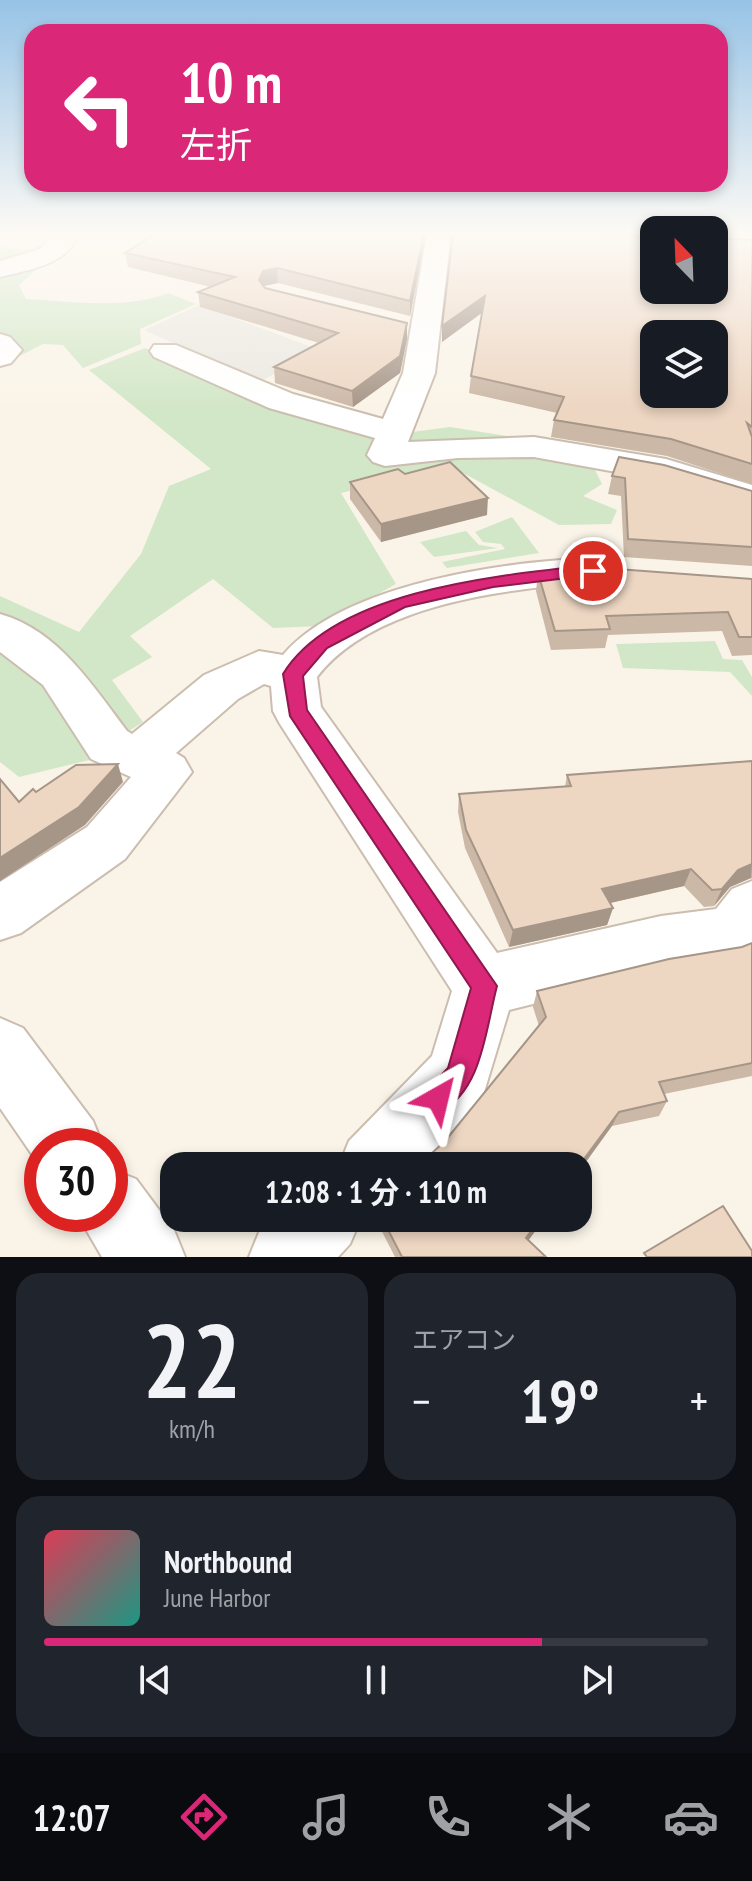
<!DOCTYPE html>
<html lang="ja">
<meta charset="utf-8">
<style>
body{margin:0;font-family:"PT Sans Narrow","Noto Sans JP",sans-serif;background:#20242c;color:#f1f3f6;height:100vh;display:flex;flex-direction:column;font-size:30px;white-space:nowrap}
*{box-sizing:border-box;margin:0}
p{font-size:26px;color:#9ea1a6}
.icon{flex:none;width:44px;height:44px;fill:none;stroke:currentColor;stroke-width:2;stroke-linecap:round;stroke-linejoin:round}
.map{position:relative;height:1257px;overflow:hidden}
.details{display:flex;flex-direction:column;gap:16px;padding:16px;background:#0d0f14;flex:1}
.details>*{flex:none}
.top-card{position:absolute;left:24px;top:24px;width:704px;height:168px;border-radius:24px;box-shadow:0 4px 12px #0003;background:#db2777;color:#fff;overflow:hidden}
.needle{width:52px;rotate:337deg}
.controls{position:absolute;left:640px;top:216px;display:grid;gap:16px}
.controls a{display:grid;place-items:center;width:88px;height:88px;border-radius:16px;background:#171b24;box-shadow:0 4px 12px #0003;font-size:40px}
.speed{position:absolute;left:24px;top:1128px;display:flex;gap:16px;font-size:40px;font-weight:700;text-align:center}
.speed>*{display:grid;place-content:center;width:104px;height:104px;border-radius:50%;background:#171b24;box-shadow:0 4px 12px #0003;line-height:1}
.speed .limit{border:12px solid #d22;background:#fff;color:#111}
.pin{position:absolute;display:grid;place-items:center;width:68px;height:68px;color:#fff;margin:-34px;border:4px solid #fff;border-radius:50%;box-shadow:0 2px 8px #0007}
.me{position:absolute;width:88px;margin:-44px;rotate:37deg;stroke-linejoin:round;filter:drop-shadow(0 0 6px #0008)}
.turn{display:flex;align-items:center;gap:28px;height:168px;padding:0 24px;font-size:36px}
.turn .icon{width:104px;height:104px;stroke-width:2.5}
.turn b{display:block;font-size:56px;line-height:68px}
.big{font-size:60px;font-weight:700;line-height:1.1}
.details .card{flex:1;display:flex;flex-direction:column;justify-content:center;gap:12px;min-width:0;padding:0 28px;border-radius:24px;background:#20242c}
.details .dial{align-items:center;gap:0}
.dial b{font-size:104px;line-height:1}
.song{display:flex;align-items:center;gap:24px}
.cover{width:96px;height:96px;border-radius:12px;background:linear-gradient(135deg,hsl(350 70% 55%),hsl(170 70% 35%))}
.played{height:8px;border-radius:4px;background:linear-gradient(90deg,#db2777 75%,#363941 75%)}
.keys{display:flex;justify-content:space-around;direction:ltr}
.heat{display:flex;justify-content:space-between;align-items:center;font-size:44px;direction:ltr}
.details .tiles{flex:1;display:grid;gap:16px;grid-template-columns:1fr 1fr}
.card:last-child{grid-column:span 2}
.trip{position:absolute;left:160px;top:1152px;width:432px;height:80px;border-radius:24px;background:#171b24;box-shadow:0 4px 12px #0003;font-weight:700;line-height:80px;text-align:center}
.tab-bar{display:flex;height:128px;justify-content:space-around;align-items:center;background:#090b0e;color:#9ea1a6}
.tab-bar .icon{width:56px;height:56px}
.tab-bar .on{color:#db2777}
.tab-bar b{font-size:36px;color:#f1f3f6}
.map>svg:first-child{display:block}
.industrial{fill:#ebe7e1}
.green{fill:#d2e7c7}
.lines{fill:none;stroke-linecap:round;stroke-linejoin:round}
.minor-casing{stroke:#cbbdaf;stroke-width:4}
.minor{fill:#fff;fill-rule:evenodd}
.wall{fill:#ccb8a7}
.shaded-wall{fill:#a69688}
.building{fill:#edd6c2;stroke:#a69688;stroke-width:2;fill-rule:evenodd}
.route{fill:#db2777;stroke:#8e194d;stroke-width:2}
</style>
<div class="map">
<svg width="752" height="1257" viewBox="0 0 752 1257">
<rect width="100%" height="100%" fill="#faf4e8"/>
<polygon class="industrial" points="199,305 317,349 260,382 144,330"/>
<g class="green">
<path d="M17,238H60L26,265L38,268L19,285L26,299C72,301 124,310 168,293L196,304L140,329L141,344L83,368L63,345L43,344L4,364L0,340V246L31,250L45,243Z"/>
<polygon points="145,348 273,406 382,436 450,427 584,448 602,484 583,496 617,510 611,524 559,525 454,468 341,493 396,584 320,626 273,628 213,579 130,636 152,657 112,680 143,722 118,738 0,618 0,596 79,632 141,554 169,486 211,469 89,370"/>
<polygon points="512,517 539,553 447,568 442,562 505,549 501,544 483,542 475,532"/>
<polygon points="466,531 479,545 498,548 434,557 420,542"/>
<polygon points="715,641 723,659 742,660 752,677 752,696 730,672 623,668 616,644"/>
<polygon points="0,644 48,680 106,756 19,777 0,762"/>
</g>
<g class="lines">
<defs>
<g id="minor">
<path d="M55,234H79C65,266 31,269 0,277V261L40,249Z"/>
<polygon points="427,234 451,234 435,373 408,442 534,437 666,459 752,485 752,508 660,480 534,457 458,458 385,466 373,462 367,455 375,438 269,408 154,357 150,351 154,345 176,345 293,394 383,419 403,373"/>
<polygon points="736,234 752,234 752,249 743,247"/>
<polygon points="0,334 10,337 22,350 11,363 0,366"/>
<path d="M597,558L612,562L618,571L612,580C584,587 555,585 526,589C456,598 362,618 317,677L321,707L497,953L661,916L716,909L732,889L752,881V954L733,961L661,972L509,1010L482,1099L422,1166H339L349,1141L432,1056L452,991L280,724L273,711L271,686L264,684L238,699L176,753L184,758L192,772L125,859L21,933L0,940V882L87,827L131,777L91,759L43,685L0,652V614C58,630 93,686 127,731L132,734L204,675L259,651L283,655C344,583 507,561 597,558Z"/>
<polygon points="0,1018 23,1028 93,1121 103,1146 42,1146 42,1169 0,1108"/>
<polygon points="110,1169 136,1179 174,1230 185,1257 102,1257 77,1214 110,1214"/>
<polygon points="272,1218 361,1218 350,1244 338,1257 249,1257 260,1230"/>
</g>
</defs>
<use href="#minor" class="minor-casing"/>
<use href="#minor" class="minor"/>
</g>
<g class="wall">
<polygon points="426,234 410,316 278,283 264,286 265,288 407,323 407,339 400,373 353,407 275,383 274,367 319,343 200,307 198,292 211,287 128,267 125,253"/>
<polygon points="453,234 715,238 752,240 752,484 667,456 551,437 554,420 557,413 469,393 471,376 482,313 442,342"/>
<polygon points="721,234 752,234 752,238"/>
<polygon points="405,474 487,515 381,542 350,499 350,482"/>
<polygon points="612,476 752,491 752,566 624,557 621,496 608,494"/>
<polygon points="538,573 752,579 752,655 732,656 722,631 608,635 605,648 551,650 536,591"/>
<polygon points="752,761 752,879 751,878 730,887 714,906 704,907 684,886 610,903 613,908 607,925 509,947 465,848 458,812 459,794 565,787 567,775"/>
<polygon points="752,943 752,1076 664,1094 667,1101 659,1116 612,1126 445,1141 539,1026 533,1007 537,991 742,947"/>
<polygon points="375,1218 545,1218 528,1241 546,1257 395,1257"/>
</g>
<g class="shaded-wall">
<polygon points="424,234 426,234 410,316 410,301"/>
<polygon points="277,268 278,283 264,286 259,280 263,271"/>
<polygon points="485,296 484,311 442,342 442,326"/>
<polygon points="407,323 407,339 400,373 353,407 352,391"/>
<polygon points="488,498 487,515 381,542 381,524"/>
<polygon points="118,764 123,782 85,825 0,881 0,858"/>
<polygon points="752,864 751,878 730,887 714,906 722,889 738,870"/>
<polygon points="691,869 684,886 597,906 602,889"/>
<polygon points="613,908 607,925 509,947 513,930"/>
<polygon points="619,1112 612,1126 578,1173 578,1167"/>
<polygon points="541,1218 545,1218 521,1250 526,1238"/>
</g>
<g class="building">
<polygon points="155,234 424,234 410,301 277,268 263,271 259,280 265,288 407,323 400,356 352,391 274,367 338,333 198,292 235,277 125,253"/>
<path d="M453,234H574L654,236V290H714V234H716L715,238L752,240V427L747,423L752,437V464L671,439L554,420L564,397L471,376L485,296L442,326ZM654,334H714V394H654Z"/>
<polygon points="619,457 664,465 752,491 752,547 628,539 625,478 612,476"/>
<polygon points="450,462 488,498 381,524 350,482 398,469 405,474"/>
<polygon points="617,569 752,579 752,637 739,637 728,612 606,616 610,629 555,631 538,573"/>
<polygon points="752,761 752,864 738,870 722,889 712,890 691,869 602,889 613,908 513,930 466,830 459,794 571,786 567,775"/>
<polygon points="118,764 79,807 0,858 0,779 19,802 33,789 36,792 76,765"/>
<polygon points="752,943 752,1063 659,1082 667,1101 619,1112 578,1167 578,1166 418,1166 445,1141 546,1017 537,991 669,959 742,947"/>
<polygon points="723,1206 752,1251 752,1257 647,1257 644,1253"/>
<polygon points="382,1218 541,1218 526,1238 546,1257 402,1257"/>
</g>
<linearGradient id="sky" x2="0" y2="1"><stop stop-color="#97c3e6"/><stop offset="0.57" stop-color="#fdfaf5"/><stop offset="1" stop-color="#fdfaf5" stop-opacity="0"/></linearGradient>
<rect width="752" height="410" fill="url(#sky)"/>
<path class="route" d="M593,565L602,571L599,574L493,587L405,607L327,648L303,676L307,710L497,986C486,1027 482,1094 438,1112L428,1108L424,1098L428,1089L448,1068L471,988L290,716L283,674C335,589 503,575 593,565Z"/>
</svg>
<div class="controls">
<a><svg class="needle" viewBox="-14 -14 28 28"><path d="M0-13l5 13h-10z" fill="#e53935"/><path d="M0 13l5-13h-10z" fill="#9ea1a6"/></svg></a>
<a><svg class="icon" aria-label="layers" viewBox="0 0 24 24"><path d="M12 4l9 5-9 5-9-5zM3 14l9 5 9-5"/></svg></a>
</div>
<div class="speed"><div class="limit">30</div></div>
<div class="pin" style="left:593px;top:571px;background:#d93025"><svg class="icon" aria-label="arrive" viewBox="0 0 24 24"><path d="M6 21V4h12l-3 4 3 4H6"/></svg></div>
<svg class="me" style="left:438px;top:1098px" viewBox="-20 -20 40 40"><path d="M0-17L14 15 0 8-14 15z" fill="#db2777" stroke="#fff" stroke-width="4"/></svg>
<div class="trip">12:08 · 1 分 · 110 m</div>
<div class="top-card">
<div class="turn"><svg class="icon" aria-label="left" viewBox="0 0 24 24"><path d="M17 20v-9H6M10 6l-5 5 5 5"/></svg><div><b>10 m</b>左折</div></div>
</div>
</div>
<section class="details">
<div class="tiles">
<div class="card dial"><b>22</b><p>km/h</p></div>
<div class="card"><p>エアコン</p>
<div class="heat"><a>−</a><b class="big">19°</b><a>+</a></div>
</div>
<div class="card">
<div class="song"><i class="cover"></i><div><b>Northbound</b><p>June Harbor</p></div></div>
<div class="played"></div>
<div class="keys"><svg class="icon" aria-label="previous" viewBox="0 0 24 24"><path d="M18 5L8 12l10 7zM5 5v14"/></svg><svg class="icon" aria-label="pause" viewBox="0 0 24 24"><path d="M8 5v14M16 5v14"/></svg><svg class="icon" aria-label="next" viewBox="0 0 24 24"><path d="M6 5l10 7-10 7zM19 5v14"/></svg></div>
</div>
</div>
</section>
<nav class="tab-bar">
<b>12:07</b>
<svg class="icon on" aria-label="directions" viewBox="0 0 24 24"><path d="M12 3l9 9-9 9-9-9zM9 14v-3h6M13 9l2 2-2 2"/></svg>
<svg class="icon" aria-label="music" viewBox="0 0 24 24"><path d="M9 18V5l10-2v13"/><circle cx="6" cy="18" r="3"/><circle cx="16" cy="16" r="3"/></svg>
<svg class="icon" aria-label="phone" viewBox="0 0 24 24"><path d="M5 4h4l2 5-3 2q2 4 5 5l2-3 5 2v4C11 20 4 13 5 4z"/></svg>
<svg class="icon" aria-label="climate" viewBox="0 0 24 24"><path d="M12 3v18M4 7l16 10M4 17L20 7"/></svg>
<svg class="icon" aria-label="car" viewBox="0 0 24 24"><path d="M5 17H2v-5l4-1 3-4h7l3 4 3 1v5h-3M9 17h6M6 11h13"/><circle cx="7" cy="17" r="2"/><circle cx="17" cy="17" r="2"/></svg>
</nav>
